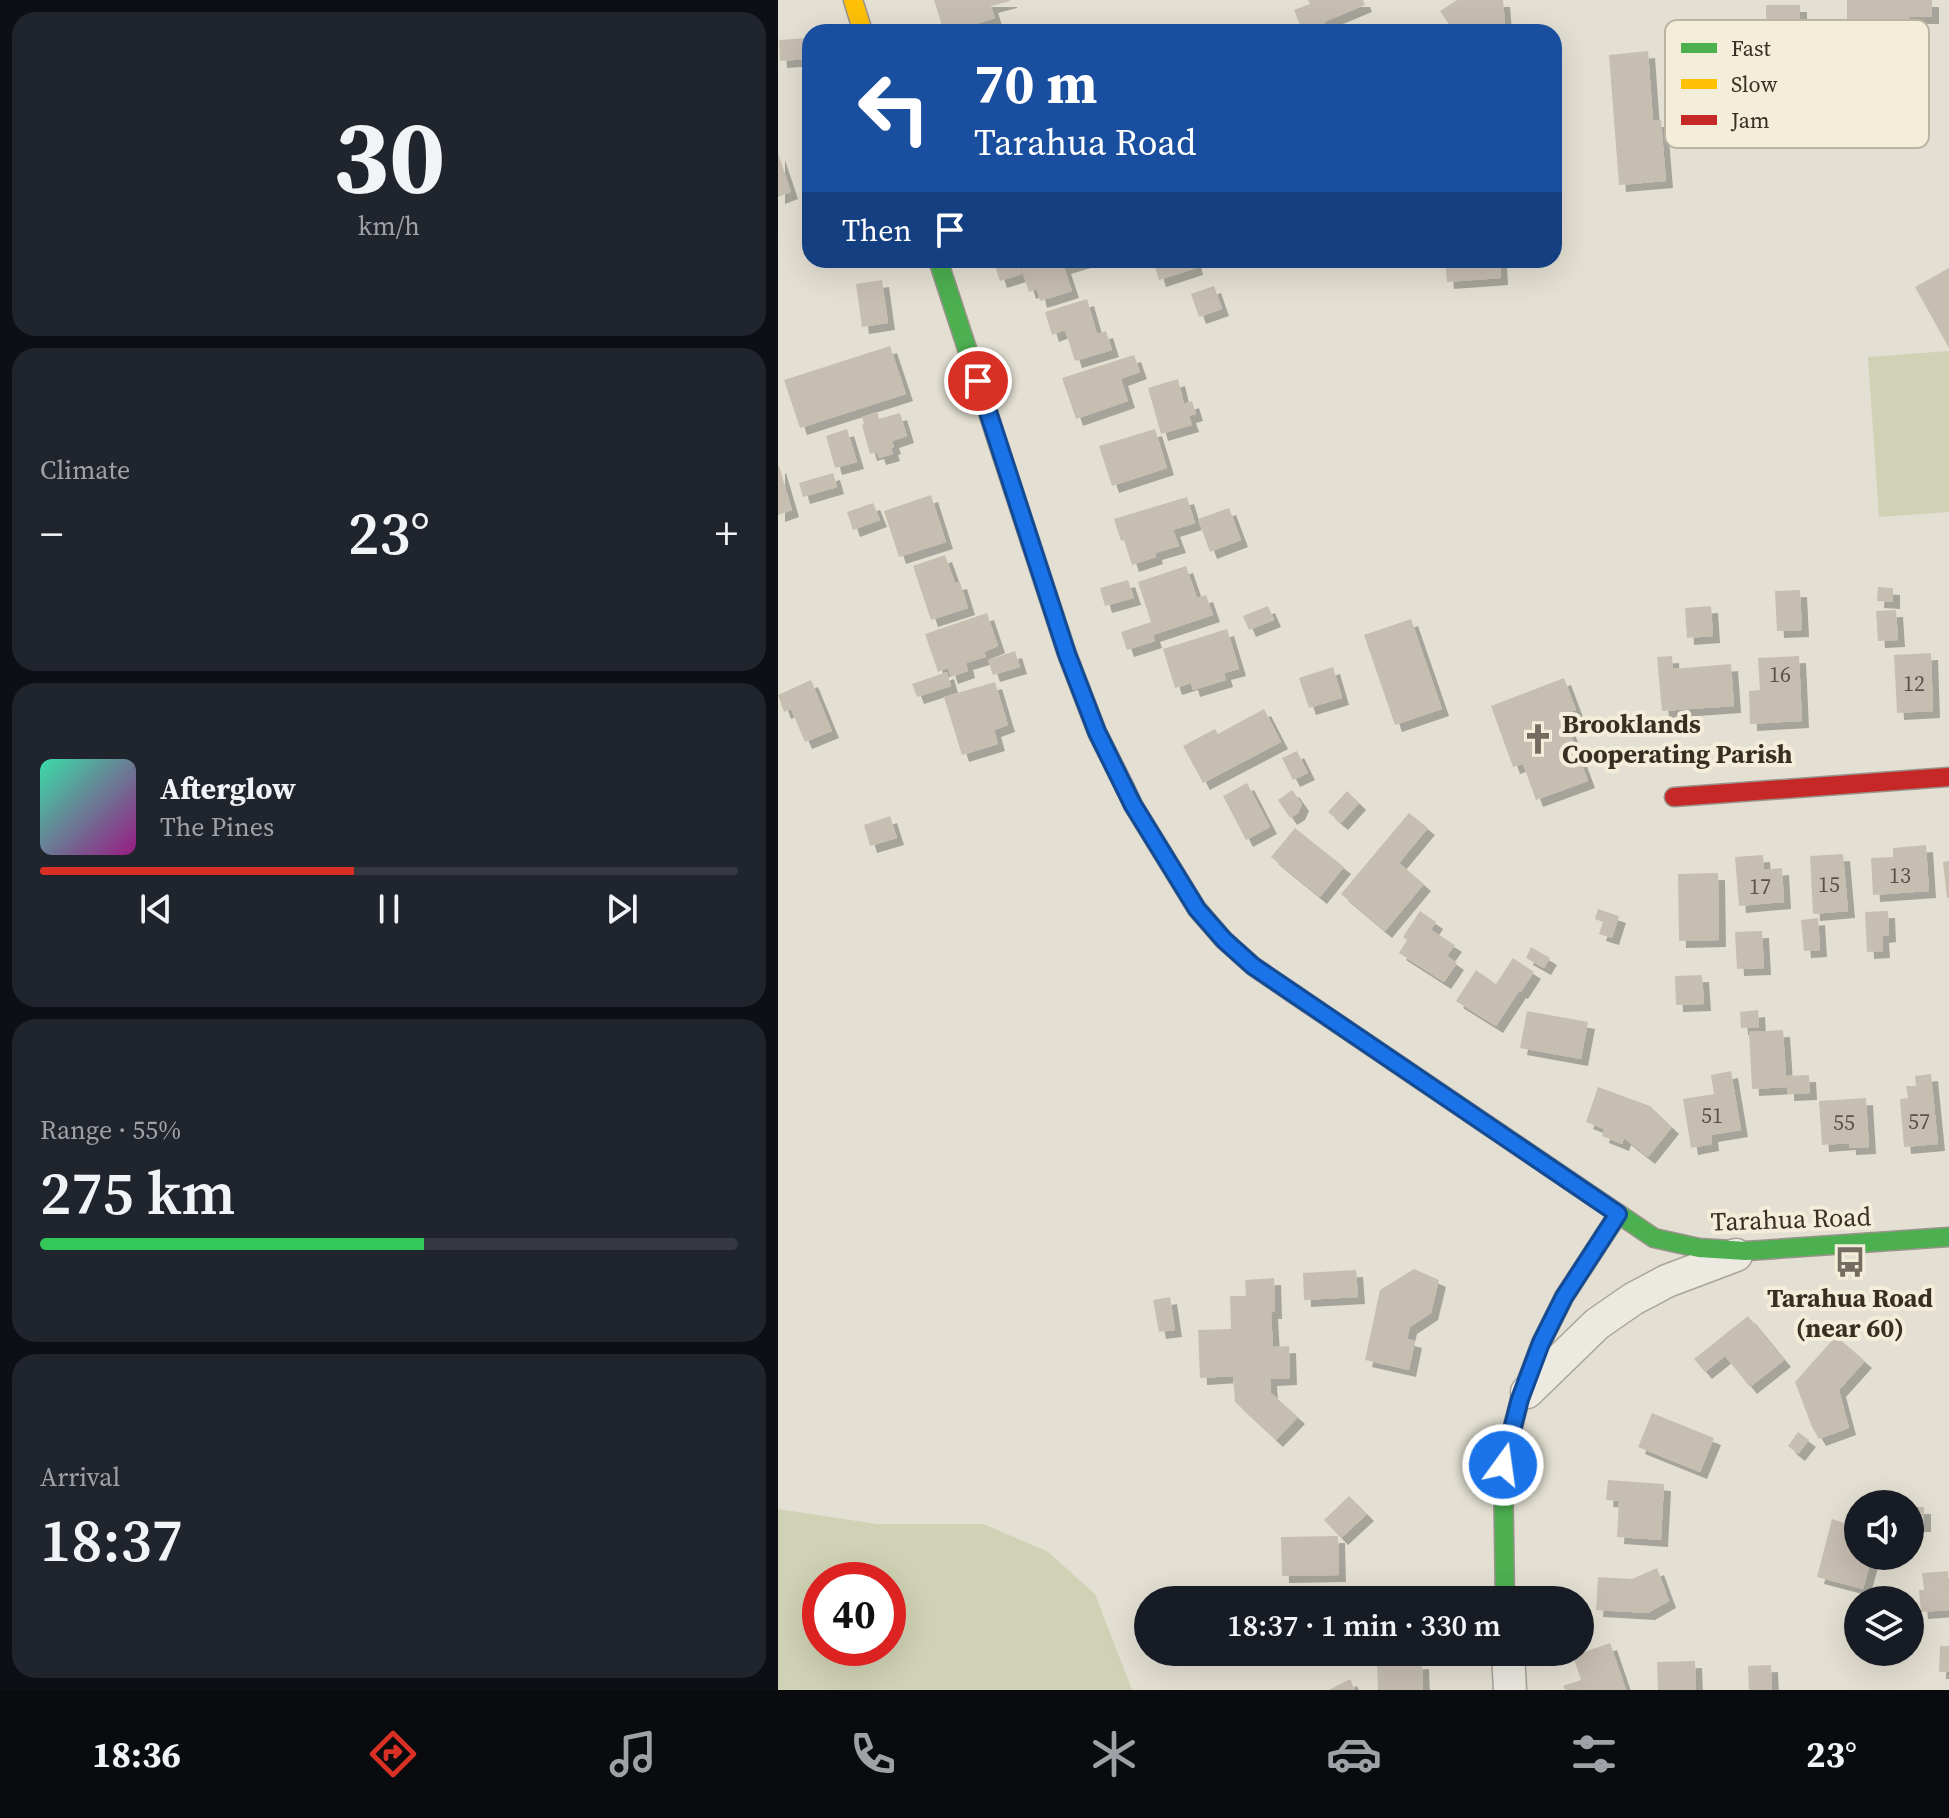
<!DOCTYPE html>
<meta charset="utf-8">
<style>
body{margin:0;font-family:"Source Serif 4",serif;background:#20242c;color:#f1f3f6;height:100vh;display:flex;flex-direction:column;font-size:30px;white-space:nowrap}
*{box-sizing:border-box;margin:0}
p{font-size:26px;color:#9ea1a6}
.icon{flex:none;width:44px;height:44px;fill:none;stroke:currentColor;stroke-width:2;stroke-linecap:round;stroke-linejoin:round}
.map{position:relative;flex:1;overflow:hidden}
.drawer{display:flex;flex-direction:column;gap:12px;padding:12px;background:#0d0f14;width:778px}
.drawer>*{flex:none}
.banner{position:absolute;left:24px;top:24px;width:760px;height:244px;border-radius:24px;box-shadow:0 8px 32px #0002;background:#1a4fa0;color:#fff;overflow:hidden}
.fabs{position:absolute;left:1066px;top:1490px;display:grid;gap:16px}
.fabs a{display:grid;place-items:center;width:80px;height:80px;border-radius:50%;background:#171b24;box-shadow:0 8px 32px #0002;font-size:40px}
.speed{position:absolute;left:24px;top:1562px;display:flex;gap:16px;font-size:40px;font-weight:700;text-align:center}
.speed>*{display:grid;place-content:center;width:104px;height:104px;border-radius:50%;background:#171b24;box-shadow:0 8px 32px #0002;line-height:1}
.speed .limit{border:12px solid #d22;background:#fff;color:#111}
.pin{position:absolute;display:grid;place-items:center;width:68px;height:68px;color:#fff;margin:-34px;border:4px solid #fff;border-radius:50%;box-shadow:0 2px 8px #0007}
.me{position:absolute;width:88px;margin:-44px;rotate:14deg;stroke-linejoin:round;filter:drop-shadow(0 0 6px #0008)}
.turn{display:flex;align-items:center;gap:28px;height:168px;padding:0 40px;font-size:36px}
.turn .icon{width:104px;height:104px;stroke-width:2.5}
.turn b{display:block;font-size:56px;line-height:68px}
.then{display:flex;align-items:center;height:76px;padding:0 40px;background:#0003;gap:16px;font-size:30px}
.big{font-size:60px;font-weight:600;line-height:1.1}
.drawer .widget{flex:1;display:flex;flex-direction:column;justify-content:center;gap:12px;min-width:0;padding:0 28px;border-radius:24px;background:#20242c}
.drawer .dial{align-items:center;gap:0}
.dial b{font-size:104px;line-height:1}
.song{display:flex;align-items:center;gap:24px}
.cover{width:96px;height:96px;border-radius:12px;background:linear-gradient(135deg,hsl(160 70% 55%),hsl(310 70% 35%))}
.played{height:8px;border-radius:4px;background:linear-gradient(90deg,#d93025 45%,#363941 45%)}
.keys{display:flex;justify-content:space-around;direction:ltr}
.heat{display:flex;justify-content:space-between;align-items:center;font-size:44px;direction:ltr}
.charge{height:12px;border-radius:6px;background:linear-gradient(90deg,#34c759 55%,#363941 0)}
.trip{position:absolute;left:356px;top:1586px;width:460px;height:80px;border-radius:40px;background:#171b24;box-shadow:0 8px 32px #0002;font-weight:600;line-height:80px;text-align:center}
.tabs{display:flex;height:128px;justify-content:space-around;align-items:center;background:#090b0e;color:#9ea1a6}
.tabs .icon{width:56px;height:56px}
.tabs .current{color:#d93025}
.tabs b{font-size:36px;color:#f1f3f6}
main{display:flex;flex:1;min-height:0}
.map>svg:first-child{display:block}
.green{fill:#d0d2b5;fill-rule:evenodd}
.building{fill:#c7beb2;filter:url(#shadow)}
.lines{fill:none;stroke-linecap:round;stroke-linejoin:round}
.street-casing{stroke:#a9a49a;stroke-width:35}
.fast-casing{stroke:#99948a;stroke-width:21}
.slow-casing{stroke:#99948a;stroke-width:21}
.jam-casing{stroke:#99948a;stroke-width:21}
.street{stroke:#ece9e1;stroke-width:32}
.fast{stroke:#4caf50;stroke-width:18}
.slow{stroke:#ffc107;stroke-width:18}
.jam{stroke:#c62828;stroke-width:18}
.route-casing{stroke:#114b97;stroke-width:20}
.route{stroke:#1a73e8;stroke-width:14}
.labels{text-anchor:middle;stroke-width:8;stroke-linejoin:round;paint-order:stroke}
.number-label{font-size:22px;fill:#5c5246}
.poi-label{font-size:26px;font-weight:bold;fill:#382e22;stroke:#f3edd9;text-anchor:start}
.street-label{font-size:26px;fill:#382e22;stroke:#f3edd9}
.key{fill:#f3edd9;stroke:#bbb4a2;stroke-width:2}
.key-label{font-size:22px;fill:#382e22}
</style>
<main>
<section class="drawer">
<div class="widget dial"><b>30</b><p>km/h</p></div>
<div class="widget"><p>Climate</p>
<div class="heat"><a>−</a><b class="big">23°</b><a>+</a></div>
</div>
<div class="widget">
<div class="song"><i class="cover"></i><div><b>Afterglow</b><p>The Pines</p></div></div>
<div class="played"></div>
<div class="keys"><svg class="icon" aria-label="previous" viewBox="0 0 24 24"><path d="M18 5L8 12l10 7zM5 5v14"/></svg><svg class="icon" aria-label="pause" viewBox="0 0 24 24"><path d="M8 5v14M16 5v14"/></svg><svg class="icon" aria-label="next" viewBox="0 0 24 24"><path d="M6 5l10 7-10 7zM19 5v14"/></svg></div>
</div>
<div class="widget"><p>Range · 55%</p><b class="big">275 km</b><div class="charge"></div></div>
<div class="widget"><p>Arrival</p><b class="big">18:37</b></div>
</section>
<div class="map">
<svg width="1171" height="1690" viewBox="0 0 1171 1690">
<defs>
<filter id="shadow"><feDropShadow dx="7" dy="7" stdDeviation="0" flood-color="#0004"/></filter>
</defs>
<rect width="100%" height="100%" fill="#e3dfd2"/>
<g class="green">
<polygon points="1171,351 1171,512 1101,517 1090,357"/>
<path d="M0,1509L99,1524H205L269,1551L317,1594L354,1690H0ZM42,1580H110V1648H42Z"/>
</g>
<g class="building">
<polygon points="156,0 232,0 232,1 213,6 217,18 173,32 166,32"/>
<polygon points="530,0 585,0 587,5 546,22 550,31 547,32 520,32 523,27 516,10 532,4"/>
<polygon points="679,0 725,0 727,24 708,25 695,32 676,32 662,11"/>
<polygon points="1069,0 1154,0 1154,17 1132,17 1132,40 1069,39"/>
<rect x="988" y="5" width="34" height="40"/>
<polygon points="28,38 29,59 2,61 1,40"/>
<polygon points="870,51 875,120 883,120 888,181 841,185 831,55"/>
<polygon points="0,153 13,192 0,197"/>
<polygon points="215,260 239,260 244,274 222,281"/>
<polygon points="248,260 306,260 306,261 286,267 294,291 262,301 259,289 251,292 243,267 250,265"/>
<polygon points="375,260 416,260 418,268 381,280"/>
<polygon points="667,260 722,260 723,278 669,282"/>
<polygon points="1171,268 1171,348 1137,287"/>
<polygon points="104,280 110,323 84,327 78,284"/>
<polygon points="436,286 444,309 421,317 413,294"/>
<polygon points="309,299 319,334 328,331 334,350 297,361 287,330 274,335 267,312"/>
<polygon points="112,346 128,394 22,428 6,380"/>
<polygon points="356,355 362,372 343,379 350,401 298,419 284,378"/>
<polygon points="400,379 406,404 414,401 418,414 411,416 414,425 383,434 370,388"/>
<polygon points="99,412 101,419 122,413 129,436 114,441 116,447 113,448 115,454 101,458 99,452 92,454 84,425 86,424 84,417"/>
<polygon points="69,429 79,462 57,468 48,436"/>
<polygon points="377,429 389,468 334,486 321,446"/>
<polygon points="1,466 14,510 0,515 0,467"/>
<polygon points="55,473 59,487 25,497 21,483"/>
<polygon points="153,495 168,542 121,557 106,511"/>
<polygon points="409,497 417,523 395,530 401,546 377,553 378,557 354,565 346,540 343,541 336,519"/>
<polygon points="95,503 102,520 75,530 69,512"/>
<polygon points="451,508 463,540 432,552 420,519"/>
<polygon points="167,555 177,583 182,582 190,608 153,620 135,566"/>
<polygon points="408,566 419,598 428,595 435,615 375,635 377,641 349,650 343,632 373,622 360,582"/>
<polygon points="350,580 356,598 327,606 322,588"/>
<polygon points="1100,587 1115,588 1115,602 1099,601"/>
<polygon points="1022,590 1024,630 999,631 997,591"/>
<polygon points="490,606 496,620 471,630 465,616"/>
<polygon points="933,606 935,636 909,638 907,608"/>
<polygon points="1118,610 1120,640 1100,641 1098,611"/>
<polygon points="209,613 220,646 206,652 208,657 188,663 190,671 173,677 170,668 160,672 147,634"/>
<polygon points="633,619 664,709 617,725 586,635"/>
<polygon points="449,629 461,669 446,673 448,680 415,690 413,683 397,688 385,649"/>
<polygon points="237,651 242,667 215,675 210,660"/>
<polygon points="1153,653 1155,711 1119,713 1116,655"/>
<polygon points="894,656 895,669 953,664 956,706 884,711 879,657"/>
<polygon points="1021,656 1024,721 972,724 971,691 982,690 980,658"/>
<polygon points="555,667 564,698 531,708 521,678"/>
<polygon points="169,672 173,686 139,697 134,684"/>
<polygon points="786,678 798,710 785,714 810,781 758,800 745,764 735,767 713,706"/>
<polygon points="33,680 54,731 27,742 13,709 6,712 0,695"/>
<polygon points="217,682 230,725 216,730 220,744 184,755 166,697"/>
<polygon points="486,709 503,742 425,783 405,746 437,729 440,734"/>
<polygon points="519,751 530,773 515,780 504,758"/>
<polygon points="469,783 492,827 468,840 445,796"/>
<polygon points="514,790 524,804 520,813 512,818 500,800"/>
<polygon points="569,791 581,803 563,823 550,812"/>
<polygon points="631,813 650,828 621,863 646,884 607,931 563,894"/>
<polygon points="112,816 119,838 92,846 86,825"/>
<polygon points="517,828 566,867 542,897 493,857"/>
<polygon points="1148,845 1151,891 1095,895 1093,858 1115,857 1115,848"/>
<polygon points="1065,854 1070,911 1035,914 1032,856"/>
<polygon points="985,855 986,870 1004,868 1006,902 961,906 957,857"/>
<polygon points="1171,861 1171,898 1169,898 1165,862"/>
<polygon points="940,873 941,940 901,941 900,874"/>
<polygon points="820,909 841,916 834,938 821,934 825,922 817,919"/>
<polygon points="642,911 658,922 653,930 677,945 669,956 679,963 666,982 621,953 629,940 625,937"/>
<polygon points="1110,911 1111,935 1104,936 1105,951 1089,952 1087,912"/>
<polygon points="1040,918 1042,950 1026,951 1023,920"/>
<polygon points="984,931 986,968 959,969 957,932"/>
<polygon points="753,947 772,958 766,968 748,958"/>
<polygon points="735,958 756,972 743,992 741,991 718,1026 678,1001 698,970 718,984"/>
<polygon points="924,975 926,1004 898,1005 897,976"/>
<polygon points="980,1010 981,1027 963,1028 962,1012"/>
<polygon points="749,1011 810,1022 803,1059 742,1048"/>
<polygon points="1005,1030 1008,1076 1031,1075 1032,1093 1009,1094 1009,1087 974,1089 971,1032"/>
<polygon points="953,1071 963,1130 933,1135 934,1144 913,1148 905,1099 936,1094 933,1075"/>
<polygon points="1153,1074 1160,1144 1126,1147 1122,1099 1130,1098 1128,1086 1138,1086 1137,1076"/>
<polygon points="820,1087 872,1106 894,1127 870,1157 846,1138 844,1144 824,1136 826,1129 808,1122"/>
<polygon points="1088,1098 1091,1147 1071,1148 1071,1143 1044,1145 1041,1101"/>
<polygon points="636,1269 661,1280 653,1313 632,1327 629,1339 637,1341 631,1370 587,1360 602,1290"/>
<polygon points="578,1270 580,1297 526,1300 525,1273"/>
<polygon points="496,1278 497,1312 493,1312 495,1347 511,1346 512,1378 492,1379 493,1393 520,1417 498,1440 457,1402 455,1376 422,1378 420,1330 453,1329 452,1296 468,1296 467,1280"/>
<polygon points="392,1297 397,1330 381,1332 375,1300"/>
<polygon points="970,1316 1006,1360 972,1387 947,1356 927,1372 916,1359"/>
<polygon points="1058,1336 1087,1361 1061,1390 1071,1428 1041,1439 1034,1427 1017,1382"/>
<polygon points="874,1413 936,1438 922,1472 860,1447"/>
<polygon points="1020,1432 1031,1440 1020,1454 1010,1446"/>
<polygon points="830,1480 886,1484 883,1540 839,1537 841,1501 828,1500"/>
<polygon points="571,1496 589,1514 563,1538 546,1520"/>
<rect x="1132" y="1507" width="14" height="18"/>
<polygon points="1069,1513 1080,1516 1080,1556 1088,1556 1087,1560 1093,1561 1085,1589 1039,1577 1054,1519 1066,1523"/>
<polygon points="560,1536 561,1575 504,1576 503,1537"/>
<polygon points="879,1568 891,1601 870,1613 818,1610 820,1577 854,1579"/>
<polygon points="1170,1571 1171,1610 1143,1612 1141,1590 1146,1590 1144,1573"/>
<polygon points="832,1643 848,1690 787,1690 785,1686 803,1680 795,1656"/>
<polygon points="1162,1646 1171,1646 1171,1672 1161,1672"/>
<polygon points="917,1661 918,1690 880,1690 879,1662"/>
<polygon points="644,1662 645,1690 600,1690 599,1664"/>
<polygon points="993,1665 994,1690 971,1690 970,1666"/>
<polygon points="572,1679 577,1690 551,1690"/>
</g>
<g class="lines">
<defs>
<g id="street">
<polyline points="749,1392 819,1324 855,1299 889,1281 958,1255"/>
<polyline points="730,1652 732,1690"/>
</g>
<g id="fast">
<polyline points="160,260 289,654 319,732 347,788"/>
<polyline points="516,994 876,1238 921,1248 968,1251 1171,1237"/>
<polyline points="727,1600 725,1465 742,1399 763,1343 786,1297 840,1214"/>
</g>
<g id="slow">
<polyline points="75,0 85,32"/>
<polyline points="347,788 355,805 419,909 446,940 475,966 516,994"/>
</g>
<polyline id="jam" points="896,797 1171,777"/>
</defs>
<use href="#street" class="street-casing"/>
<use href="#fast" class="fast-casing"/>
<use href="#slow" class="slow-casing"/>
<use href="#jam" class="jam-casing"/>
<use href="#street" class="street"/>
<use href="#fast" class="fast"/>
<use href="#slow" class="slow"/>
<use href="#jam" class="jam"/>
</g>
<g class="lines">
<defs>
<polyline id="route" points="200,381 289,654 319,732 355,805 419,909 446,940 475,966 840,1214 786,1297 763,1343 742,1399 725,1465"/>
</defs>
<use href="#route" class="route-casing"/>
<use href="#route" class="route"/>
</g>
<defs>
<symbol id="church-bare" viewBox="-9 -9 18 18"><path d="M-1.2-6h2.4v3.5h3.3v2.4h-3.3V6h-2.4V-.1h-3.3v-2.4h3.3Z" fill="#746c60" stroke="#f3edd9" stroke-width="2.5" paint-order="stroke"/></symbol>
<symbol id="bus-bare" viewBox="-9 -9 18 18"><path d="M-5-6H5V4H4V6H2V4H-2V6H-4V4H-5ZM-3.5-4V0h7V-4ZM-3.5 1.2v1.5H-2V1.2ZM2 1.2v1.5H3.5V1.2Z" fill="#746c60" stroke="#f3edd9" stroke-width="2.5" paint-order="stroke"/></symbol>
</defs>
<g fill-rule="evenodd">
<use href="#church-bare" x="738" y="717" width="44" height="44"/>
<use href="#bus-bare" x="1050" y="1240" width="44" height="44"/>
</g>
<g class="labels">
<g class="number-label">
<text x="1002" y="682">16</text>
<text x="1136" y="691">12</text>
<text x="1122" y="883">13</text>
<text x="1051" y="892">15</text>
<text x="982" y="894">17</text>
<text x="934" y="1123">51</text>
<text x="1141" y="1129">57</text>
<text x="1066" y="1130">55</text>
</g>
<g class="poi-label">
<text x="784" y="733">Brooklands<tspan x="784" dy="30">Cooperating Parish</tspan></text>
<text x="1072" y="1307" text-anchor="middle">Tarahua Road<tspan x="1072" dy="30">(near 60)</tspan></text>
</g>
<g class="street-label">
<text transform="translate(1013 1219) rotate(-2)" y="9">Tarahua Road</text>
</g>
</g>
<rect x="887" y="20" width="264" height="128" rx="12" class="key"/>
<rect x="903" y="43" width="36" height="10" fill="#4caf50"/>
<rect x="903" y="79" width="36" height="10" fill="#ffc107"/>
<rect x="903" y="115" width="36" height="10" fill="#c62828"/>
<g class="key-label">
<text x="953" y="56">Fast</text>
<text x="953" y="92">Slow</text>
<text x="953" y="128">Jam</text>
</g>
</svg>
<div class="fabs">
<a><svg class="icon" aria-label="sound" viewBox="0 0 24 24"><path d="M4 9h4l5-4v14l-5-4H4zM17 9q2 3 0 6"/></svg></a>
<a><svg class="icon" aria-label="layers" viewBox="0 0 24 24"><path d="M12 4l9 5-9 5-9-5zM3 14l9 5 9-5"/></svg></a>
</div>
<div class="speed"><div class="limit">40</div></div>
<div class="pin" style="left:200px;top:381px;background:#d93025"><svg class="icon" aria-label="arrive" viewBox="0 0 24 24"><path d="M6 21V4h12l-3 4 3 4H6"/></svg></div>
<svg class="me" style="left:725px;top:1465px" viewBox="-20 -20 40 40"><circle r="17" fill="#1a73e8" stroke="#fff" stroke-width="3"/><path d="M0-11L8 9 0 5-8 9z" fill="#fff"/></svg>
<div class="trip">18:37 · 1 min · 330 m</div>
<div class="banner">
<div class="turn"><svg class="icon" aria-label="left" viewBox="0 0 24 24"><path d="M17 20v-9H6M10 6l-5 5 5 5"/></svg><div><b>70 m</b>Tarahua Road</div></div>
<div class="then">Then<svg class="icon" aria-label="arrive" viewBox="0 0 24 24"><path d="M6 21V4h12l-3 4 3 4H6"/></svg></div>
</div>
</div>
</main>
<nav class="tabs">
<b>18:36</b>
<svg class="icon current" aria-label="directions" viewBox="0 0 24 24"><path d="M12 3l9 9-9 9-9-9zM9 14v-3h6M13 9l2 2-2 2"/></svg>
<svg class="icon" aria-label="music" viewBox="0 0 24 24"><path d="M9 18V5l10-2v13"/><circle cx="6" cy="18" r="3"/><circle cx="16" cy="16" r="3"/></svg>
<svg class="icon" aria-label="phone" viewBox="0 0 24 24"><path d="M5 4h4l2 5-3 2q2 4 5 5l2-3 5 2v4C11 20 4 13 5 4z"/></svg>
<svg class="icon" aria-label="climate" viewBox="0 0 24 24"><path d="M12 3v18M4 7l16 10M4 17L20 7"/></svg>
<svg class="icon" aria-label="car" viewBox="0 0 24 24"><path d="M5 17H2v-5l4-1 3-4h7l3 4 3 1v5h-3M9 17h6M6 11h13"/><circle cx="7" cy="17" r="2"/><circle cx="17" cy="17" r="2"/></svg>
<svg class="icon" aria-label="filters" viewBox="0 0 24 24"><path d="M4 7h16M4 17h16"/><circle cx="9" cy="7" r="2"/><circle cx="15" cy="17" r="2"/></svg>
<b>23°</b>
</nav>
